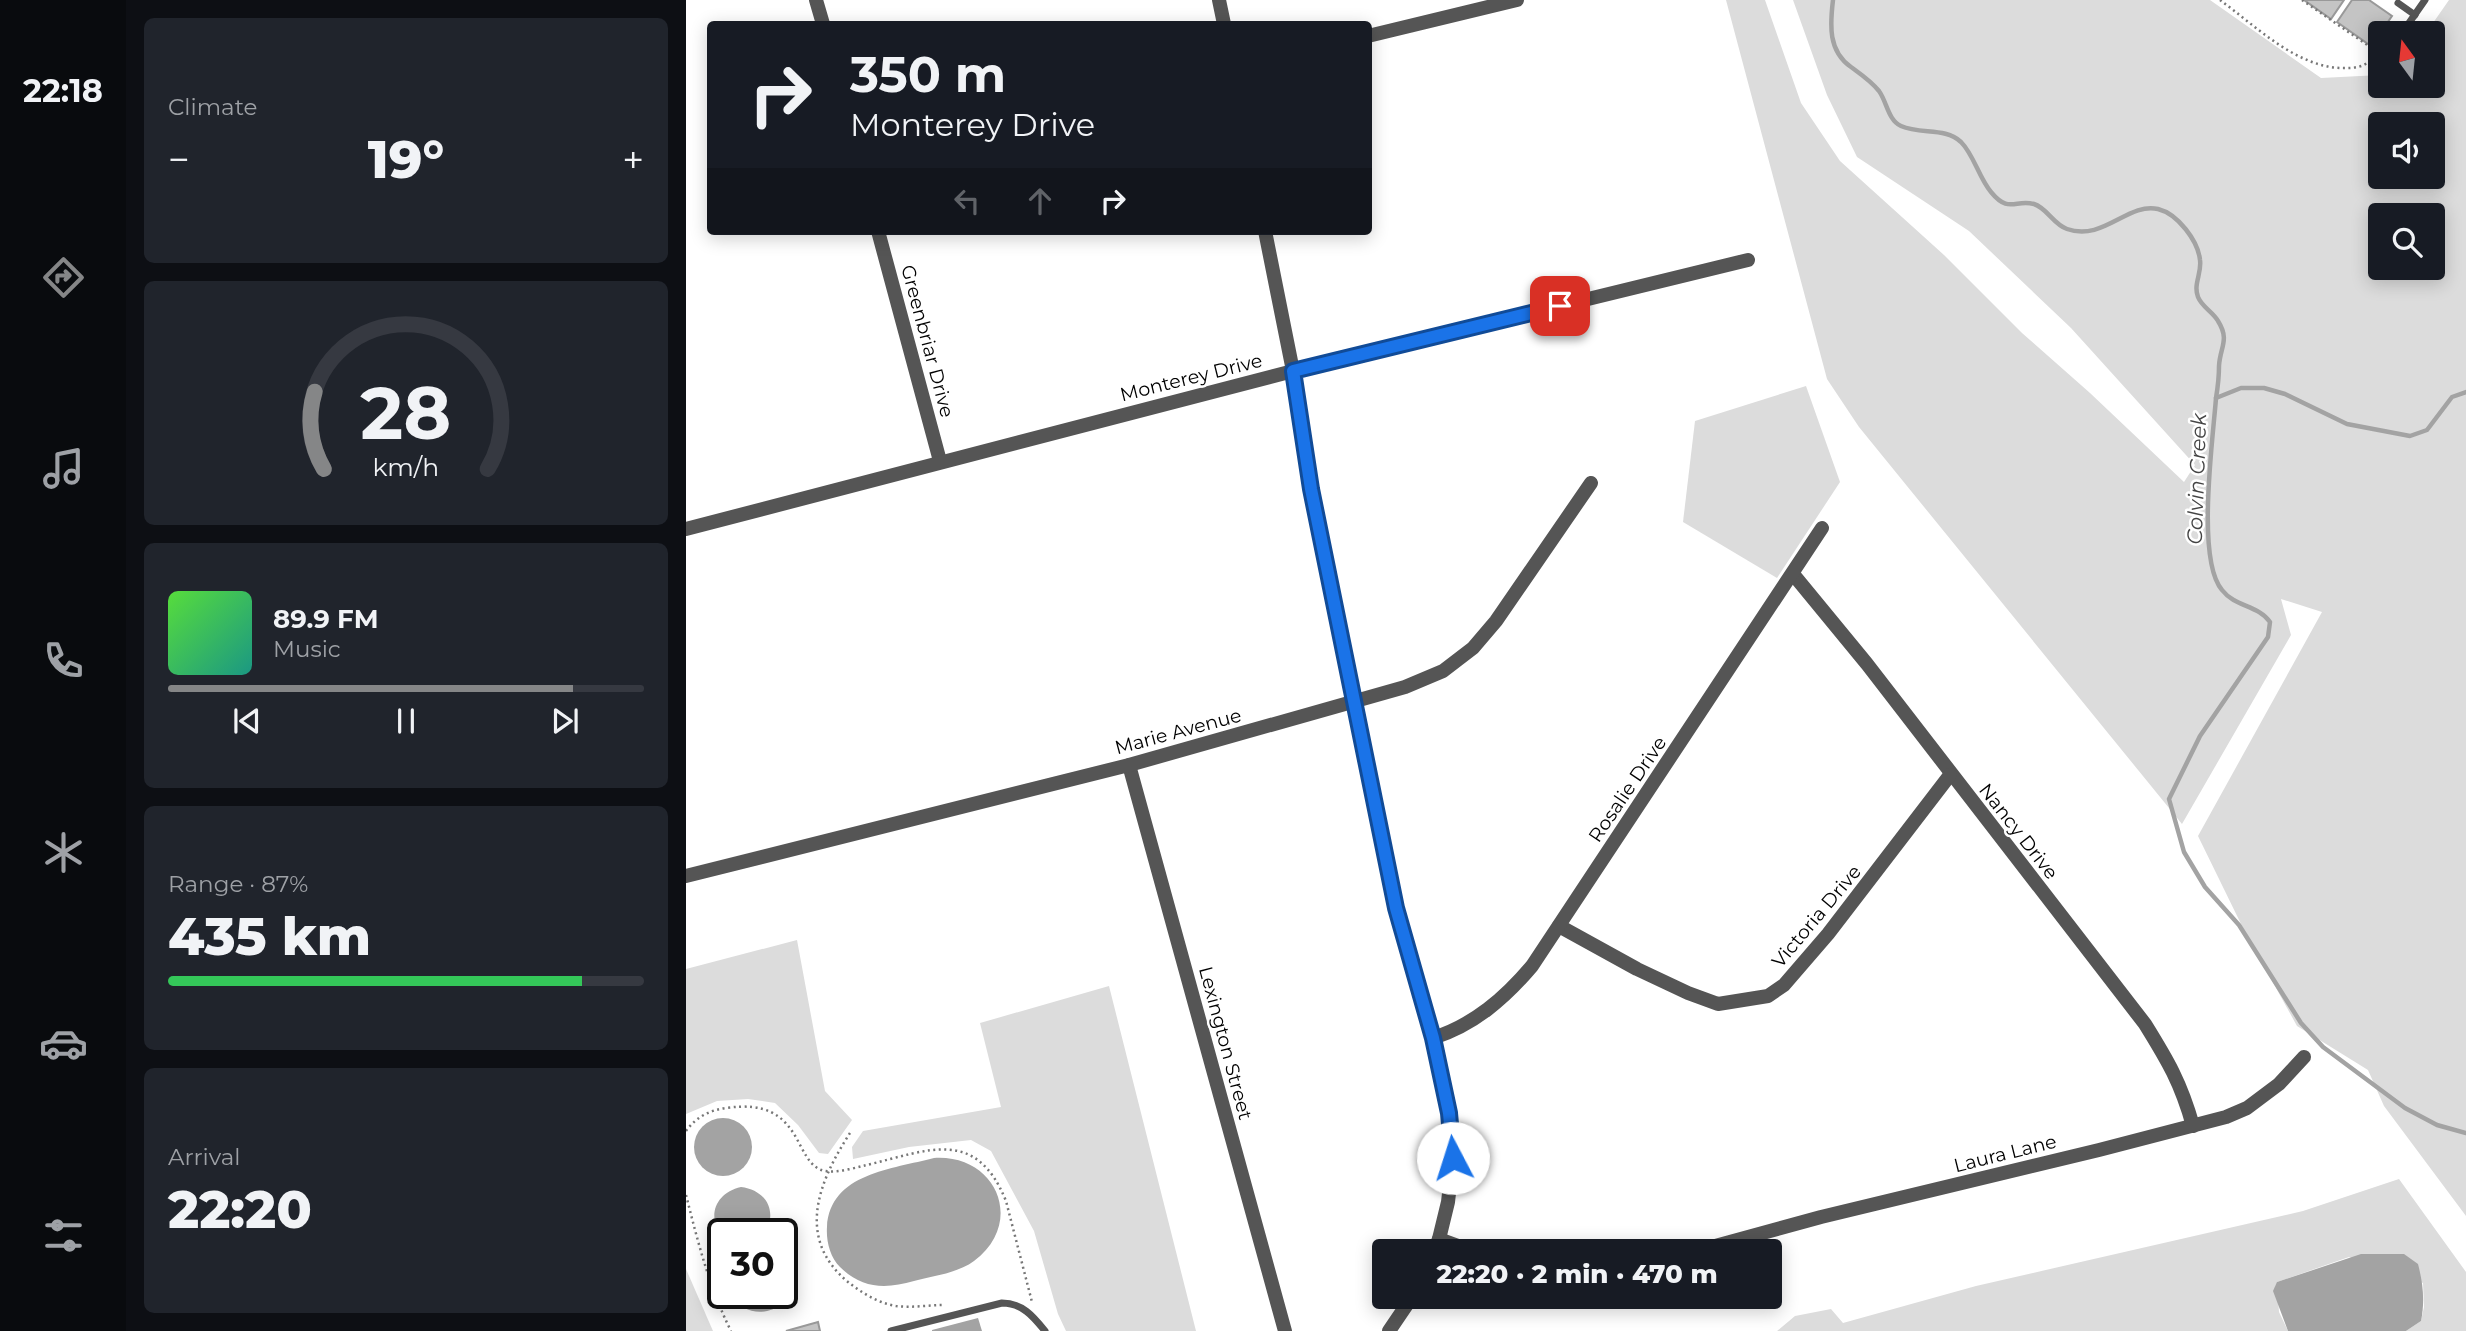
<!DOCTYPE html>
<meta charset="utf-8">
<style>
body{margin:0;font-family:Montserrat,sans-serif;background:#20242c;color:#f1f3f6;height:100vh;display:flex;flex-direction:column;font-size:26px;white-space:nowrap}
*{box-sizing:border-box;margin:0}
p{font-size:23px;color:#9ea1a6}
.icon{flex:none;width:38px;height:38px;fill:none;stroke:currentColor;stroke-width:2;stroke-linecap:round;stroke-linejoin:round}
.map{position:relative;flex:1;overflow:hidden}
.sheet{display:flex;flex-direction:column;gap:18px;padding:18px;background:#0d0f14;width:560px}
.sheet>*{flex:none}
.top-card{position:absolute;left:21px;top:21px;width:665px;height:214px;border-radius:7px;box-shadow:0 4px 18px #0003;background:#171b24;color:#f1f3f6;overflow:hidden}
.needle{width:46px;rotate:345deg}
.tools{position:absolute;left:1682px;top:21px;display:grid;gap:14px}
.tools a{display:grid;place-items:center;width:77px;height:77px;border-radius:7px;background:#171b24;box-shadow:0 4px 18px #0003;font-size:35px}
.speed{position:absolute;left:21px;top:1218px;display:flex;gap:14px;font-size:35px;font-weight:700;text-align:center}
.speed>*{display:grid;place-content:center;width:91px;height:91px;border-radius:50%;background:#171b24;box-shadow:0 4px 18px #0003;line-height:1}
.speed .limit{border:4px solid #111;border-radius:10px;background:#fff;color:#111}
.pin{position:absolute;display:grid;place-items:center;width:60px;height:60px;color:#fff;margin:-30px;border-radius:14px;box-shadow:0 4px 10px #0006}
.me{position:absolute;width:77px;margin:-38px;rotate:355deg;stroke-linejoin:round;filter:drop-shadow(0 0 5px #0008)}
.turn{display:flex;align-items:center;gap:24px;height:147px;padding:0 28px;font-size:32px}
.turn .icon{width:91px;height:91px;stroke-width:2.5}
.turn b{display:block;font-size:49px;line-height:60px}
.lanes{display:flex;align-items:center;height:66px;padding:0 28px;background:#0003;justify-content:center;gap:35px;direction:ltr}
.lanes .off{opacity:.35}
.big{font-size:52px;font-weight:800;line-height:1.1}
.sheet .tile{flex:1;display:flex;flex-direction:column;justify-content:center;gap:10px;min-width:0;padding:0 24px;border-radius:10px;background:#20242c}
.sheet .dial{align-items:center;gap:0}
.dial svg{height:182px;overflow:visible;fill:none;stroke:#363941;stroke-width:7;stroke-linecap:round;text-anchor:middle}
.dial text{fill:#f1f3f6;stroke:none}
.song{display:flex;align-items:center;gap:21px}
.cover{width:84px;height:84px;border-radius:10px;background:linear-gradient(135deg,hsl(110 70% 55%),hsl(170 70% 35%))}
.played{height:7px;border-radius:4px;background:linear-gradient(90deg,#858687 85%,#363941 85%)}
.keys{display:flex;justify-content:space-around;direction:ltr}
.heat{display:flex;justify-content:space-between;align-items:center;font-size:38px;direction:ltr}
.charge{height:10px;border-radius:5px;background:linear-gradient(90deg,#34c759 87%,#363941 0)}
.trip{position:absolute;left:686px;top:1239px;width:410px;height:70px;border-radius:7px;background:#171b24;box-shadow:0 4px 18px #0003;font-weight:800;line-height:70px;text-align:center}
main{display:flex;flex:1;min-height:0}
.dock{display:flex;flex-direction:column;width:126px;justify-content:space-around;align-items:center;background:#090b0e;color:#9ea1a6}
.dock .icon{width:49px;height:49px}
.dock .on{color:#858687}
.dock b{font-size:32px;color:#f1f3f6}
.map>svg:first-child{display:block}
.green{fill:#dcdcdc;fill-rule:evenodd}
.water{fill:#a3a3a3}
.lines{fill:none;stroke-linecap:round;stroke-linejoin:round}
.stream{stroke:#a3a3a3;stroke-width:4.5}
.building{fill:#c4c4c4;stroke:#999;stroke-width:2}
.path{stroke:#777;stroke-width:2.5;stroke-dasharray:2 3.5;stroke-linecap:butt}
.lane{stroke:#555;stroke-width:7}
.street{stroke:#555;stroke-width:14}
.route-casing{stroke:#114b97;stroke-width:18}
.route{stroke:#1a73e8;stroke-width:12}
.labels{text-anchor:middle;stroke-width:5;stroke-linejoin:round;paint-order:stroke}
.street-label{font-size:19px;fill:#000;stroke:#fff}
.water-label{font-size:21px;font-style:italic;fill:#444;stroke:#fff}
</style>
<main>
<nav class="dock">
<b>22:18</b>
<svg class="icon on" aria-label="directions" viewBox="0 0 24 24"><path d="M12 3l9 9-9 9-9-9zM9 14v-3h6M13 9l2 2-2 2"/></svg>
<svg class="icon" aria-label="music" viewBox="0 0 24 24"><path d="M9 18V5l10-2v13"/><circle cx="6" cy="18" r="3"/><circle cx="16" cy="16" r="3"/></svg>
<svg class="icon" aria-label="phone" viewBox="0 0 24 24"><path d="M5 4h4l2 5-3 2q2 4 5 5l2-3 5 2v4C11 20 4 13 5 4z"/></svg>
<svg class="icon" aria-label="climate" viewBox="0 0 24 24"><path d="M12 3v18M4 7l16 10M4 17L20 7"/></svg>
<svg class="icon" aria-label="car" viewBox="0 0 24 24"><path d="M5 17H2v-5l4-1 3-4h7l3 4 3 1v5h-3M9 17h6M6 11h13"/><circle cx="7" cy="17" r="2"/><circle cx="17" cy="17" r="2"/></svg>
<svg class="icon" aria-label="filters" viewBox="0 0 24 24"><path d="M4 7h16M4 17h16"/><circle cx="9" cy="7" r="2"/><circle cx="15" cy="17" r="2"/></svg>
</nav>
<section class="sheet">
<div class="tile"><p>Climate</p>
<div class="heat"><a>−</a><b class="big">19°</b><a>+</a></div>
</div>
<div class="tile dial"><svg viewBox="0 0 100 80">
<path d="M14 69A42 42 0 1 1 86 69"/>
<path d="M14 69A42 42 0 0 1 10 35" stroke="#858687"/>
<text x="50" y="56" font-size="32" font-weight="700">28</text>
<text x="50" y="72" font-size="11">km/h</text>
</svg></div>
<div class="tile">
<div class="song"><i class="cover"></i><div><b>89.9 FM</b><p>Music</p></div></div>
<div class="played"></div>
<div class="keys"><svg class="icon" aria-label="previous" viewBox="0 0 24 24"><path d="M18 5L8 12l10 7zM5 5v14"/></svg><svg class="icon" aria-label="pause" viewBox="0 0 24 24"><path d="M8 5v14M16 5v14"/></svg><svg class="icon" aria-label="next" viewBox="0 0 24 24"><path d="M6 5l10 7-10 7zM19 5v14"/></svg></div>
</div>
<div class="tile"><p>Range · 87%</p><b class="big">435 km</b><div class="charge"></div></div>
<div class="tile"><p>Arrival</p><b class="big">22:20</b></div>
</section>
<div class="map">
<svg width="1780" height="1331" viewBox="0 0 1780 1331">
<rect width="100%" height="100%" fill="#fff"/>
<g class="green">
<path d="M1040,0H1079L1115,103L1154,161L1258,255L1336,333L1404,393L1498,482L1509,465L1385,328L1283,231L1171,157L1141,95L1107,0H1524L1635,78L1694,75V86H1746V33H1740L1763,0H1780V1216L1698,1106L1682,1070L1611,1026L1556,926L1512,836L1636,612L1595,599L1605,635L1496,824L1173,427L1141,379ZM1694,124H1746V177H1694ZM1694,215H1746V268H1694Z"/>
<polygon points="1120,386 1154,482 1091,578 997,522 1009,421"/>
<polygon points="111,940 139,1091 166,1120 142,1154 133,1153 112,1125 89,1103 62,1099 31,1101 0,1114 0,969"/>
<polygon points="423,986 510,1331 380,1331 372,1314 348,1231 305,1151 285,1140 223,1147 167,1159 166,1147 177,1131 315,1107 294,1023"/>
<polygon points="1713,1179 1780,1272 1780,1331 1720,1331 1735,1321 1738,1307 1737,1283 1663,1257 1591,1282 1593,1312 1602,1331 1091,1331 1109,1316 1145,1309 1157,1323 1290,1286 1617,1211"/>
<polygon points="0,1269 27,1331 0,1331"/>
</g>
<g class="water">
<circle cx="37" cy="1147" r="29"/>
<path d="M248,1158C310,1154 340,1222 288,1261C272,1273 247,1276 228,1281C200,1289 176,1289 154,1267C144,1257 140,1241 141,1227C144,1173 207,1169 248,1158Z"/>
<path d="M55,1187C80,1190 92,1211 79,1234H37V1238C20,1217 29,1193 55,1187Z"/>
<path d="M1675,1254H1718L1732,1264C1737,1283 1739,1301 1735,1321L1720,1331H1602L1587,1291L1591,1282Z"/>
<path d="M96,1267C125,1306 61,1331 47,1293H96Z"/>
<polygon points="292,1318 296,1331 246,1331 246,1330"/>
</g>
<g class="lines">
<g class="stream">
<path d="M1147,0C1144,25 1142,51 1165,67C1176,75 1185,81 1193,91C1201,102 1202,120 1215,126C1235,135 1259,127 1275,142C1288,155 1293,178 1305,192C1323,214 1329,199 1348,204C1361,208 1367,224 1381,229C1417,242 1442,202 1472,209C1492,214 1512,241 1514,260C1516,273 1507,284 1512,297C1516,307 1527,312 1532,321C1544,340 1534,347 1533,366C1533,378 1532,386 1530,398C1527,439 1510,560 1536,590C1549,607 1572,605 1584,622L1582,637L1514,736L1483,799L1498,852L1519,887L1553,925L1615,1023L1637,1047L1719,1108L1751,1125L1780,1133"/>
<polyline points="1530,398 1555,388 1578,388 1599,394 1661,424 1724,436 1741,430 1766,397 1780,392"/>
</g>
</g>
<g class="building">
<polygon points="1618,0 1658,0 1645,19"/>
<polygon points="1666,0 1683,0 1706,16 1685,46 1651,22"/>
<polygon points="132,1322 134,1331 100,1331"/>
</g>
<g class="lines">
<g class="path">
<path d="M1534,0C1571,27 1613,70 1661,68C1668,68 1676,67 1681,63C1687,58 1690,51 1694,45"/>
<polyline points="1616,0 1690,51"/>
<polyline points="1702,33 1706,27"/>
<path d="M0,1131C10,1117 24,1110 40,1108C120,1096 106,1165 139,1171C152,1173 168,1168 181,1165C243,1150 290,1127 320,1201L346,1302"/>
<path d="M164,1133C133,1181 109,1238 162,1282C176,1293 192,1303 210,1306C226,1308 243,1305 259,1305"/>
<path d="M0,1195C12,1242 23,1287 45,1331"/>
</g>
<g class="lane">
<polyline points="1712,3 1729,15"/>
<polyline points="1716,33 1739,0"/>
<path d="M205,1331L316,1303C336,1303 347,1316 359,1331"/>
</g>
<g class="street">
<polyline points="130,0 137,24"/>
<polyline points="533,0 538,24"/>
<polyline points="682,36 831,0"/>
<polyline points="192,231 254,461"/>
<polyline points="579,231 607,371 625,489 691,814 711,908 747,1038 763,1113 767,1158 762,1202 753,1239 748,1251"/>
<polyline points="0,529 607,371 1062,260"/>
<path d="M1107,574L1181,664L1459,1024C1482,1061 1495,1083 1507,1126"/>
<polyline points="443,765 599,1331"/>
<polyline points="0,876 443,765 719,687 757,671 787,648 810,621 905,483"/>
<polyline points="873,926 951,969 1002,993 1032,1004 1082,996 1098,985 1142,934 1264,775"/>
<path d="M747,1038C788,1025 819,998 846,966L1136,528"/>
<polyline points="753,1239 786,1251"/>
<polyline points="1011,1251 1135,1217 1413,1150 1540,1117 1561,1108 1593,1084 1618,1057"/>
<polyline points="703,1331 726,1297"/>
</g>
</g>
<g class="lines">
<defs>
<polyline id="route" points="767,1158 763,1113 747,1038 710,908 625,489 607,371 874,306"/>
</defs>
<use href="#route" class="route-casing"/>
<use href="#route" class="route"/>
</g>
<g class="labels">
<g class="street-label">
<text transform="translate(242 341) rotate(75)" y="7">Greenbriar Drive</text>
<text transform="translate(505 377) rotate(-14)" y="7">Monterey Drive</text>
<text transform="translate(492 731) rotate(-15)" y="7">Marie Avenue</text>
<text transform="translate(941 789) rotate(-56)" y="7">Rosalie Drive</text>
<text transform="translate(1333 831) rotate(52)" y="7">Nancy Drive</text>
<text transform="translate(1130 916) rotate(-50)" y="7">Victoria Drive</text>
<text transform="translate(540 1043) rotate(75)" y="7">Lexington Street</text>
<text transform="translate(1319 1153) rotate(-14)" y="7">Laura Lane</text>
</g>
<g class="water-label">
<text transform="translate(1511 479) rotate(-88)" y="7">Colvin Creek</text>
</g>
</g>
</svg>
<div class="tools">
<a><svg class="needle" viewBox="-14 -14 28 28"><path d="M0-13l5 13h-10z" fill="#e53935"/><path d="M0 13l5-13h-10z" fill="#9ea1a6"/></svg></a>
<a><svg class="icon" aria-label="sound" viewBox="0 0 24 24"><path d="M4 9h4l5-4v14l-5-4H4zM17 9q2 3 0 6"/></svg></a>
<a><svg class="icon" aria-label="search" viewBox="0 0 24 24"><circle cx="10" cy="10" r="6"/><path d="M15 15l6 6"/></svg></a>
</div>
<div class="speed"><div class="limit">30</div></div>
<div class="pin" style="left:874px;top:306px;background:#d93025"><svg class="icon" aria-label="arrive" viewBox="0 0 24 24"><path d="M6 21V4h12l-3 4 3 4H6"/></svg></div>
<svg class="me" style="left:767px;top:1158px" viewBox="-20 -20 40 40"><circle r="19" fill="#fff"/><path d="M0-13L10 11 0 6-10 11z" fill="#1a73e8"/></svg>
<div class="trip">22:20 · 2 min · 470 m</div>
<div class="top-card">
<div class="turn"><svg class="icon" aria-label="right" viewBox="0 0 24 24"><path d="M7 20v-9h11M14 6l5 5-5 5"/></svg><div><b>350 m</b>Monterey Drive</div></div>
<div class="lanes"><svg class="icon off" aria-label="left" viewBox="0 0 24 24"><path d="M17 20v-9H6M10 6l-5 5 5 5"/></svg><svg class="icon off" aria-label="ahead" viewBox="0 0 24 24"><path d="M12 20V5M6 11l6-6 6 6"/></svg><svg class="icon" aria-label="right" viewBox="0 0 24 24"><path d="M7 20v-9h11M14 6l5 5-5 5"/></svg></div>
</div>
</div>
</main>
